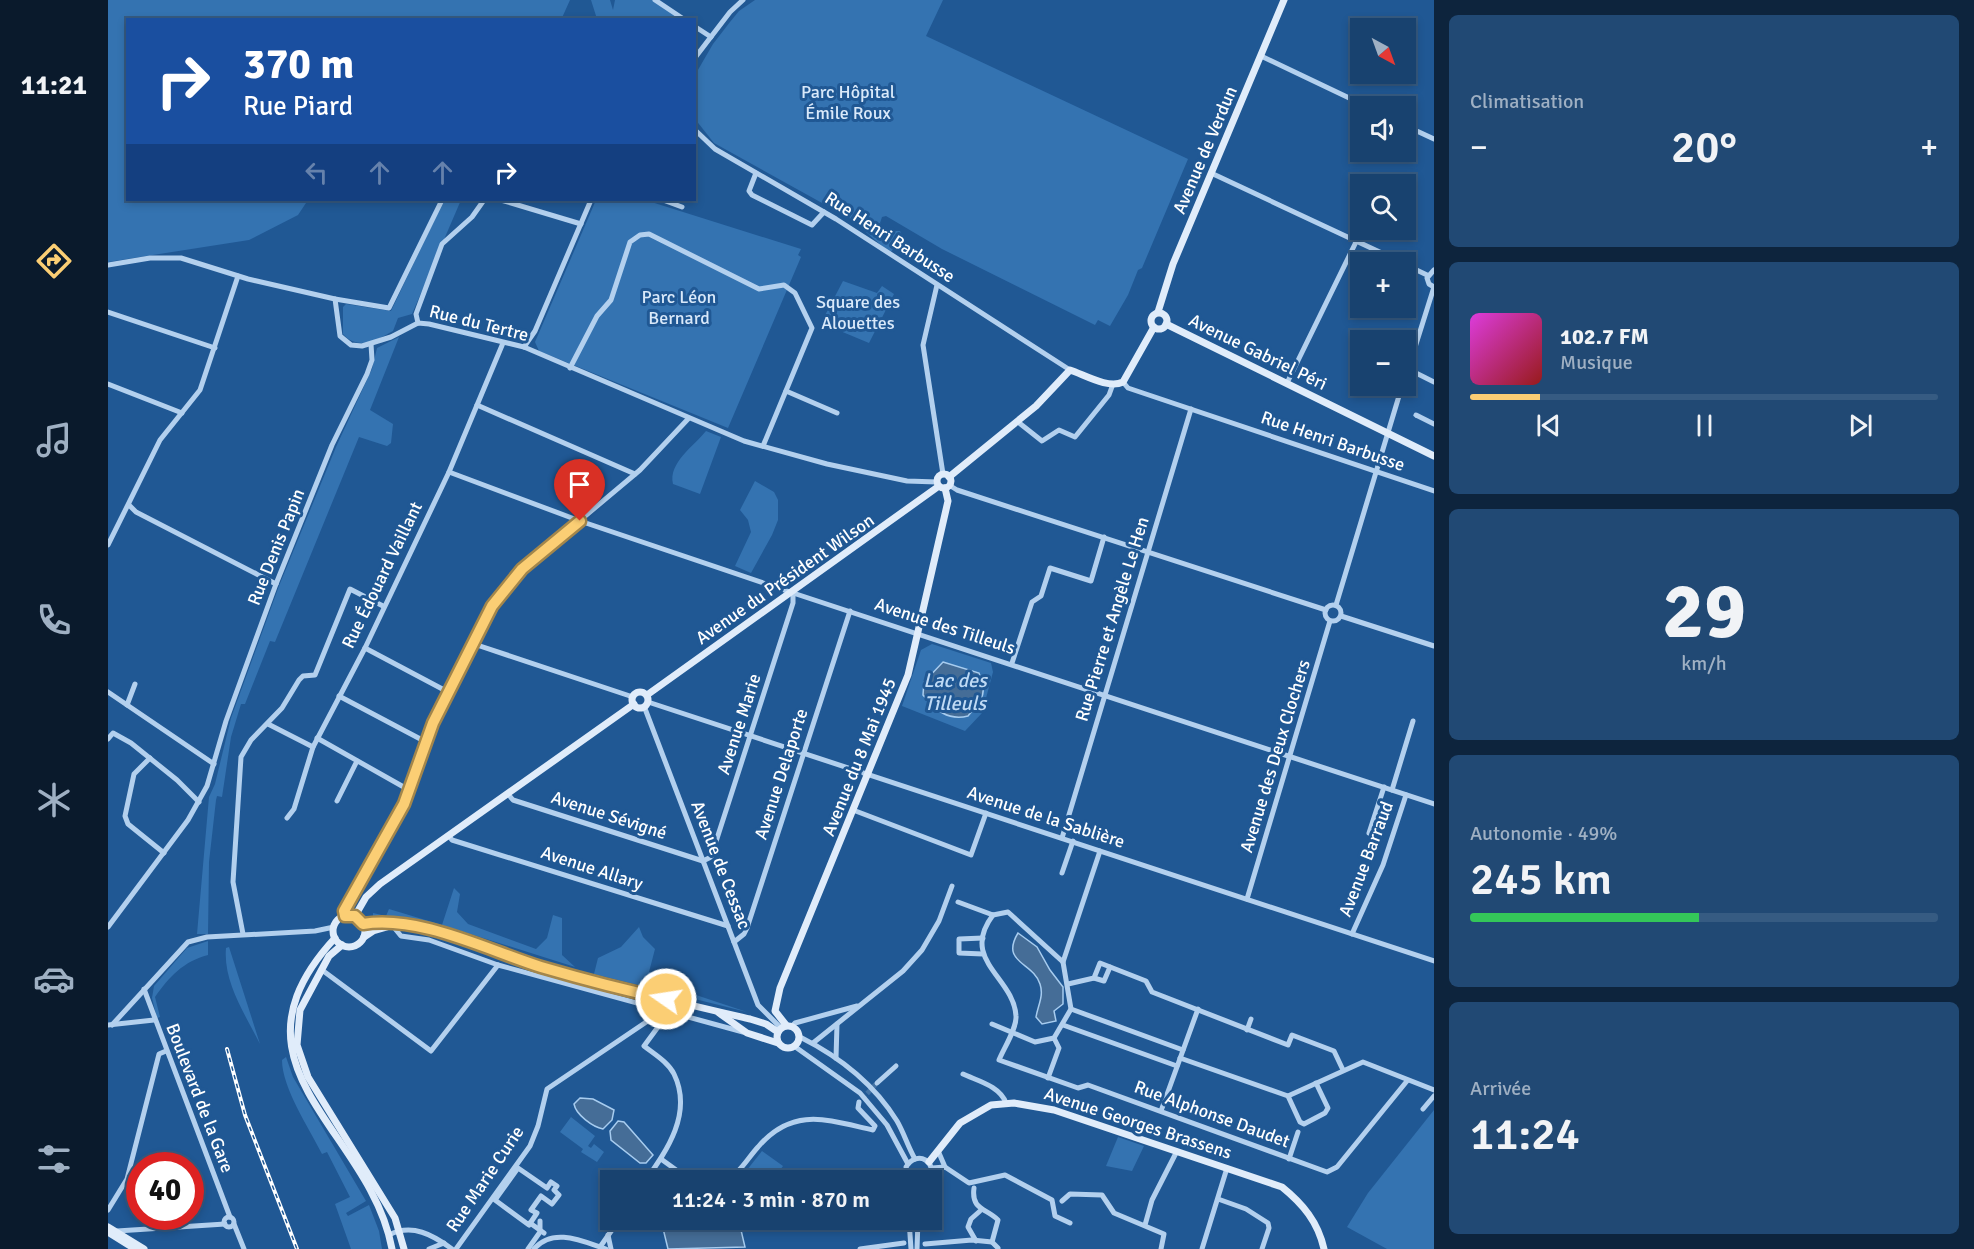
<!DOCTYPE html>
<html lang="fr">
<meta charset="utf-8">
<style>
body{margin:0;font-family:Signika,sans-serif;background:#214974;color:#f1f3f6;height:100vh;display:flex;flex-direction:column;font-size:22px;white-space:nowrap}
*{box-sizing:border-box;margin:0}
p{font-size:20px;color:#9fb0c3}
.icon{flex:none;width:33px;height:33px;fill:none;stroke:currentColor;stroke-width:2;stroke-linecap:round;stroke-linejoin:round}
.map{position:relative;flex:1;overflow:hidden}
.details{display:flex;flex-direction:column;gap:15px;padding:15px;background:#0d243d;width:540px}
.details>*{flex:none}
.hud{position:absolute;left:18px;top:18px;width:570px;height:183px;border-radius:0px;box-shadow:0 3px 9px #0003,0 0 0 2px #365b82;background:#1a4fa0;color:#fff;overflow:hidden}
.needle{width:39px;rotate:139deg}
.fabs{position:absolute;left:1242px;top:18px;display:grid;gap:12px}
.fabs a{display:grid;place-items:center;width:66px;height:66px;border-radius:0px;background:#18426f;box-shadow:0 3px 9px #0003,0 0 0 2px #365b82;font-size:30px}
.speed{position:absolute;left:18px;top:1152px;display:flex;gap:12px;font-size:30px;font-weight:700;text-align:center}
.speed>*{display:grid;place-content:center;width:78px;height:78px;border-radius:50%;background:#18426f;box-shadow:0 3px 9px #0003,0 0 0 2px #365b82;line-height:1}
.speed .limit{border:9px solid #d22;background:#fff;color:#111}
.pin{position:absolute;display:grid;place-items:center;width:51px;height:51px;color:#fff;margin:-62px -26px;border-radius:50% 50% 50% 0;rotate:-45deg;box-shadow:0 0 6px #0007}
.pin .icon{rotate:45deg}
.me{position:absolute;width:66px;margin:-33px;rotate:283deg;stroke-linejoin:round;filter:drop-shadow(0 0 4px #0008)}
.turn{display:flex;align-items:center;gap:21px;height:126px;padding:0 18px;font-size:27px}
.turn .icon{width:78px;height:78px;stroke-width:2.5}
.turn b{display:block;font-size:42px;line-height:51px}
.lanes{display:flex;align-items:center;height:57px;padding:0 18px;background:#0003;justify-content:center;gap:30px;direction:ltr}
.lanes .off{opacity:.35}
.big{font-size:45px;font-weight:600;line-height:1.1}
.details .widget{flex:1;display:flex;flex-direction:column;justify-content:center;gap:9px;min-width:0;padding:0 21px;border-radius:9px;background:#214974}
.details .dial{align-items:center;gap:0}
.dial b{font-size:78px;line-height:1}
.song{display:flex;align-items:center;gap:18px}
.cover{width:72px;height:72px;border-radius:9px;background:linear-gradient(135deg,hsl(300 70% 55%),hsl(0 70% 35%))}
.played{height:6px;border-radius:3px;background:linear-gradient(90deg,#fbce74 15%,#365b82 15%)}
.keys{display:flex;justify-content:space-around;direction:ltr}
.heat{display:flex;justify-content:space-between;align-items:center;font-size:33px;direction:ltr}
.charge{height:9px;border-radius:4px;background:linear-gradient(90deg,#34c759 49%,#365b82 0)}
.trip{position:absolute;left:492px;top:1170px;width:342px;height:60px;border-radius:0px;background:#18426f;box-shadow:0 3px 9px #0003,0 0 0 2px #365b82;font-weight:600;line-height:60px;text-align:center}
main{display:flex;flex:1;min-height:0}
.menu{display:flex;flex-direction:column;width:108px;justify-content:space-around;align-items:center;background:#0a1a2c;color:#9fb0c3}
.menu .icon{width:42px;height:42px}
.menu .on{color:#fbce74}
.menu b{font-size:27px;color:#f1f3f6}
.map>svg:first-child{display:block}
.green{fill:#3473b1}
.water{fill:#456d97;stroke:#a7ccef;stroke-width:1.5}
.lines{fill:none;stroke-linecap:round;stroke-linejoin:round}
.street-tunnel{stroke:#4171a4;stroke-width:5;stroke-dasharray:5 2.5;stroke-linecap:butt}
.street{stroke:#b3d0ee;stroke-width:5}
.secondary{stroke:#e0ecfa;stroke-width:7}
.rail-casing{stroke:#fff;stroke-width:4}
.rail{stroke:#205894;stroke-width:1.5;stroke-dasharray:4.5;stroke-linecap:butt}
.street-bridge{stroke:#b3d0ee;stroke-width:5}
.route-casing{stroke:#a3864b;stroke-width:15}
.route{stroke:#fbce74;stroke-width:10}
.labels{text-anchor:middle;stroke-width:6;stroke-linejoin:round;paint-order:stroke}
.park-label{font-size:18px;fill:#d9e9fa;stroke:#205894}
.street-label{font-size:18px;fill:#fff;stroke:#205894}
.water-label{font-size:20px;font-style:italic;fill:#bfdaf5;stroke:#205894}
</style>
<main>
<nav class="menu">
<b>11:21</b>
<svg class="icon on" aria-label="directions" viewBox="0 0 24 24"><path d="M12 3l9 9-9 9-9-9zM9 14v-3h6M13 9l2 2-2 2"/></svg>
<svg class="icon" aria-label="music" viewBox="0 0 24 24"><path d="M9 18V5l10-2v13"/><circle cx="6" cy="18" r="3"/><circle cx="16" cy="16" r="3"/></svg>
<svg class="icon" aria-label="phone" viewBox="0 0 24 24"><path d="M5 4h4l2 5-3 2q2 4 5 5l2-3 5 2v4C11 20 4 13 5 4z"/></svg>
<svg class="icon" aria-label="climate" viewBox="0 0 24 24"><path d="M12 3v18M4 7l16 10M4 17L20 7"/></svg>
<svg class="icon" aria-label="car" viewBox="0 0 24 24"><path d="M5 17H2v-5l4-1 3-4h7l3 4 3 1v5h-3M9 17h6M6 11h13"/><circle cx="7" cy="17" r="2"/><circle cx="17" cy="17" r="2"/></svg>
<svg class="icon" aria-label="filters" viewBox="0 0 24 24"><path d="M4 7h16M4 17h16"/><circle cx="9" cy="7" r="2"/><circle cx="15" cy="17" r="2"/></svg>
</nav>
<div class="map">
<svg width="1326" height="1249" viewBox="0 0 1326 1249">
<rect width="100%" height="100%" fill="#205894"/>
<g class="green">
<polygon points="0,0 462,0 453,20 20,20 20,200 200,200 190,215 141,240 0,262"/>
<polygon points="483,0 502,0 505,10 507,0 547,0 577,19 489,19"/>
<polygon points="647,0 835,0 818,36 1080,159 1034,268 1030,270 1020,295 1002,326 990,320 987,325 834,249 778,216 774,217 772,223 777,231 792,231 795,237 782,253 743,219 606,143 587,119 587,75 605,44 622,22 631,11"/>
<path d="M336,200H353L304,314L290,318L285,331C269,340 250,351 235,334V307L238,304L283,311Z"/>
<polygon points="488,200 537,200 693,249 690,255 693,257 620,428 431,351 427,342"/>
<polygon points="735,281 769,293 774,286 786,294 761,343 713,323"/>
<polygon points="291,337 262,410 285,424 283,443 279,446 251,437 167,642 162,641 137,704 133,704 123,737 114,797 109,796 108,800 101,862 100,934 89,934 101,797 107,784 123,718 171,586 228,447 264,369 269,348"/>
<path d="M598,431L613,437L592,494L565,484C560,463 586,446 598,431Z"/>
<polygon points="647,481 666,492 670,500 670,520 664,535 643,573 627,566 643,532 640,520 632,510"/>
<polygon points="824,644 883,663 885,672 874,713 857,731 794,706 813,650"/>
<polygon points="346,888 352,894 349,912 360,924 428,949 439,938 445,915 454,918 454,955 467,967 334,925 331,928 281,918 265,918 265,913 278,916 281,909 334,925"/>
<polygon points="531,927 535,937 547,949 541,972 554,975 569,986 570,989 639,1012 486,974 490,958 513,947"/>
<path d="M100,941V955C76,961 61,977 47,997L52,1017L49,1018L44,998L46,986L79,948Z"/>
<path d="M121,947L152,1044C137,1014 115,982 118,948Z"/>
<path d="M178,1057L185,1077L258,1201L238,1213L240,1216L261,1205L271,1231L274,1249H243L227,1204L242,1197L219,1152L214,1154C201,1128 174,1088 174,1060Z"/>
<polygon points="1326,1110 1326,1249 1279,1249 1239,1227 1260,1193"/>
<polygon points="463,1117 487,1136 480,1146 483,1148 486,1144 496,1152 489,1162 473,1152 475,1149 452,1132"/>
<polygon points="1010,1137 1036,1146 1024,1171 998,1166"/>
<polygon points="654,1151 675,1166 665,1180 631,1180"/>
</g>
<g class="water">
<path d="M835,662L871,673C880,695 874,699 860,716C840,721 827,710 815,695L816,682Z"/>
<path d="M910,933L929,947L942,970L955,987V1004L946,1011L948,1021L934,1024L928,1017C930,1005 936,996 932,984C925,962 892,963 910,933Z"/>
<path d="M472,1098L485,1099L506,1110L504,1120L495,1129C485,1127 468,1115 466,1104Z"/>
<polygon points="510,1121 516,1122 545,1155 538,1163 532,1163 503,1140 502,1131"/>
<polygon points="553,1220 596,1220 607,1227 615,1220 624,1220 633,1230 637,1247 560,1249"/>
</g>
<g class="lines">
<polyline class="street-tunnel" points="754,1099 769,1083"/>
<g class="street">
<polyline points="547,0 577,20"/>
<polyline points="586,26 603,37"/>
<polyline points="1153,56 1258,106"/>
<polyline points="586,59 622,12 635,0"/>
<polyline points="1298,126 1326,139"/>
<polyline points="586,129 607,149 728,219 962,370"/>
<polyline points="648,173 641,191 644,195 704,225 716,212"/>
<polyline points="1103,173 1293,262"/>
<polyline points="393,200 473,224"/>
<polyline points="555,200 574,207"/>
<polyline points="0,265 42,258 73,258 140,279 227,299 232,336 243,345 254,346 283,337 310,323 321,324 416,347 636,441 719,464 799,481 829,482"/>
<polyline points="1298,265 1319,275"/>
<polyline points="1326,270 1319,278 1321,284 1326,287"/>
<polyline points="829,285 815,345 835,474"/>
<polyline points="227,299 281,308 334,200"/>
<polyline points="0,312 107,348"/>
<polyline points="310,323 308,314 334,244 364,217 376,200"/>
<polyline points="416,347 427,331 483,200"/>
<polyline points="462,368 489,316 503,300 522,242 532,235 541,234 651,289 676,285 687,293 704,328 655,446"/>
<polyline points="1300,369 1326,382"/>
<polyline points="1298,376 1326,287"/>
<polyline points="1015,382 1020,388 1326,491"/>
<polyline points="1179,383 1248,242"/>
<polyline points="0,384 74,413"/>
<polyline points="678,391 729,413"/>
<polyline points="369,405 527,474"/>
<polyline points="1308,415 1326,424"/>
<polyline points="910,422 934,441 951,430 967,437 1001,395 1005,384"/>
<polyline points="341,472 472,521 676,590 1326,804"/>
<polyline points="841,485 849,490 1218,610"/>
<polyline points="21,505 28,512 168,584"/>
<polyline points="0,545 52,440 92,390 130,276"/>
<circle cx="1225" cy="613" r="8"/>
<polyline points="1228,605 1294,386"/>
<polyline points="1233,616 1326,646"/>
<polyline points="363,643 525,697"/>
<polyline points="257,648 340,692"/>
<polyline points="904,663 924,602 933,596 942,568 983,581 996,537"/>
<polyline points="0,692 106,764"/>
<polyline points="231,696 318,742"/>
<polyline points="540,702 1326,961"/>
<polyline points="19,705 27,684"/>
<polyline points="536,706 650,1005 673,1028"/>
<polyline points="160,724 205,747"/>
<polyline points="209,738 301,790"/>
<polyline points="0,739 5,733 23,743 69,780 91,802"/>
<polyline points="42,758 26,774 17,816 20,824 56,853"/>
<polyline points="1284,790 1305,721"/>
<polyline points="400,794 405,800 595,861 603,857 685,603 685,591"/>
<polyline points="229,801 249,761"/>
<polyline points="745,810 863,855 878,813"/>
<polyline points="179,818 186,809 205,747 257,648 341,472 395,343"/>
<polyline points="1261,833 1276,787"/>
<polyline points="341,836 344,840 620,926"/>
<polyline points="954,838 1083,409"/>
<polyline points="954,873 965,841"/>
<polyline points="1139,899 1222,621"/>
<polyline points="850,902 885,915 900,912 955,962 963,1009 946,1038 927,1042 884,1024"/>
<path d="M885,915C851,960 906,977 908,1016C909,1028 896,1048 891,1060L970,1088L980,1085L1219,1172L1229,1167L1299,1081"/>
<polyline points="237,916 236,907 296,804 325,723 384,606 414,569 532,470 580,419"/>
<polyline points="284,925 293,936 321,940 390,965 635,1032"/>
<polyline points="0,927 80,820 99,786 118,721 168,584 224,445 259,374 264,360 263,344"/>
<polyline points="135,934 125,882 133,757 143,740 174,708 191,680 195,676 207,675 242,589 275,606"/>
<polyline points="1244,934 1275,865 1298,795"/>
<polyline points="626,942 636,934 639,928 742,611"/>
<polyline points="875,954 851,953 851,939 875,938"/>
<polyline points="955,962 992,851"/>
<polyline points="214,970 323,1051 390,965"/>
<polyline points="986,978 996,981 1002,967"/>
<polyline points="960,984 986,978 992,963 1038,981 1044,992 1180,1045 1184,1035 1226,1051 1235,1070"/>
<polyline points="36,989 122,1217"/>
<polyline points="963,1009 1075,1050"/>
<polyline points="0,1025 46,1020"/>
<polyline points="4,1025 80,942 99,937 207,931 226,927"/>
<polyline points="955,1025 1069,1066"/>
<polyline points="684,1026 687,1023 749,1006"/>
<polyline points="1139,1030 1143,1019"/>
<path d="M692,1037C730,1056 766,1084 789,1121C796,1133 800,1147 807,1159"/>
<polyline points="705,1043 795,971 814,950 831,921 844,886"/>
<polyline points="686,1046 752,1093 779,1125 800,1164"/>
<polyline points="728,1058 729,1024"/>
<polyline points="1072,1058 1180,1096 1255,1062 1326,1090"/>
<path d="M855,1074C870,1081 892,1086 898,1103"/>
<polyline points="940,1078 951,1048 946,1038"/>
<polyline points="769,1083 788,1066"/>
<polyline points="1180,1096 1192,1122 1196,1124 1217,1113 1220,1108 1208,1083"/>
<polyline points="1315,1109 1326,1096"/>
<polyline points="1053,1111 1090,1009"/>
<polyline points="831,1153 837,1167"/>
<polyline points="553,1159 582,1180"/>
<polyline points="1181,1159 1190,1132"/>
<polygon points="410,1168 439,1188 443,1182 449,1186 446,1190 451,1195 444,1204 433,1196 423,1210 429,1213 421,1225 387,1200"/>
<polyline points="824,1168 837,1167 861,1183 897,1175 944,1200 947,1216 962,1223"/>
<path d="M538,1180C559,1150 585,1113 566,1074C560,1062 546,1054 536,1046L550,1027L558,999"/>
<path d="M618,1180C633,1172 639,1159 650,1147C685,1106 720,1120 765,1130L767,1126L750,1108L751,1102"/>
<path d="M802,1180L798,1167C809,1149 831,1162 821,1180"/>
<path d="M866,1188C863,1210 878,1208 890,1220L884,1242L890,1248"/>
<polyline points="1110,1199 1138,1209 1160,1223 1161,1228 1154,1249"/>
<polyline points="954,1201 962,1194 994,1195 1006,1213 1056,1234 1053,1249"/>
<polyline points="0,1210 19,1179 51,1054 58,1051"/>
<circle cx="121" cy="1222" r="5"/>
<polyline points="801,1220 803,1249"/>
<polyline points="126,1224 136,1249"/>
<polyline points="1037,1225 1044,1200 1069,1151"/>
<polyline points="9,1231 117,1224"/>
<path d="M281,1235C304,1223 325,1235 344,1249"/>
<polyline points="500,1235 503,1249"/>
<polyline points="868,1241 860,1227 863,1219 872,1211"/>
<polyline points="817,1244 864,1240 884,1242"/>
<polyline points="492,1247 511,1220"/>
<polyline points="321,1249 336,1243"/>
<polyline points="348,1249 422,1146 430,1126 439,1089 556,1010"/>
<polyline points="420,1249 432,1232 432,1221"/>
<path d="M426,1249C445,1227 474,1241 498,1249"/>
<polyline points="752,1249 796,1243"/>
<polyline points="809,1249 810,1220"/>
<polyline points="1094,1249 1119,1168"/>
</g>
<g class="secondary">
<polyline points="1050,312 1065,264 1176,0"/>
<circle cx="1051" cy="321" r="8"/>
<polyline points="1058,324 1326,456"/>
<circle cx="836" cy="481" r="7"/>
<path d="M841,477L928,406L962,370C977,375 1000,389 1015,382L1046,327"/>
<circle cx="532" cy="700" r="8"/>
<polyline points="539,695 831,486"/>
<circle cx="241" cy="931" r="16"/>
<polyline points="247,916 258,897 272,884 526,704"/>
<path d="M255,924C313,915 379,951 435,967C503,987 573,1003 642,1019L658,1024L670,1032"/>
<polyline points="256,937 265,931 286,925"/>
<path d="M227,938C108,1067 262,1128 284,1249"/>
<polyline points="234,945 221,956 192,1010 189,1045 200,1077 287,1218 296,1249"/>
<polyline points="611,1013 639,1033 670,1043"/>
<polyline points="678,1025 667,1011 672,988 800,675 840,501 837,488"/>
<circle cx="680" cy="1037" r="11"/>
<path d="M821,1162L852,1123L883,1105L906,1103L946,1110L1174,1187C1195,1204 1210,1222 1216,1249"/>
<polyline points="0,1227 36,1249"/>
<polyline points="0,1232 27,1249"/>
</g>
<defs>
<polyline id="rail" points="119,1049 137,1115 189,1249"/>
</defs>
<use href="#rail" class="rail-casing"/>
<use href="#rail" class="rail"/>
<polyline class="street-bridge" points="422,1223 436,1233"/>
</g>
<g class="lines">
<defs>
<path id="route" d="M472,521L414,569L384,606L325,723L296,804L236,911L237,916H247L255,924C312,915 379,950 433,967C474,979 516,990 558,999"/>
</defs>
<use href="#route" class="route-casing"/>
<use href="#route" class="route"/>
</g>
<g class="labels">
<g class="park-label">
<text x="740" y="98">Parc Hôpital<tspan x="740" dy="21">Émile Roux</tspan></text>
<text x="571" y="303">Parc Léon<tspan x="571" dy="21">Bernard</tspan></text>
<text x="750" y="308">Square des<tspan x="750" dy="21">Alouettes</tspan></text>
</g>
<g class="street-label">
<text transform="translate(1097 150) rotate(-67)" y="6">Avenue de Verdun</text>
<text transform="translate(782 237) rotate(33)" y="6">Rue Henri Barbusse</text>
<text transform="translate(371 323) rotate(14)" y="6">Rue du Tertre</text>
<text transform="translate(1150 352) rotate(26)" y="6">Avenue Gabriel Péri</text>
<text transform="translate(1225 441) rotate(19)" y="6">Rue Henri Barbusse</text>
<text transform="translate(168 547) rotate(-68)" y="6">Rue Denis Papin</text>
<text transform="translate(274 575) rotate(-64)" y="6">Rue Édouard Vaillant</text>
<text transform="translate(677 579) rotate(-35)" y="6">Avenue du Président Wilson</text>
<text transform="translate(1004 619) rotate(-73)" y="6">Rue Pierre et Angèle Le Hen</text>
<text transform="translate(837 626) rotate(18)" y="6">Avenue des Tilleuls</text>
<text transform="translate(631 724) rotate(-72)" y="6">Avenue Marie</text>
<text transform="translate(1167 756) rotate(-73)" y="6">Avenue des Deux Clochers</text>
<text transform="translate(751 757) rotate(-68)" y="6">Avenue du 8 Mai 1945</text>
<text transform="translate(673 774) rotate(-72)" y="6">Avenue Delaporte</text>
<text transform="translate(501 815) rotate(18)" y="6">Avenue Sévigné</text>
<text transform="translate(938 817) rotate(18)" y="6">Avenue de la Sablière</text>
<text transform="translate(1258 859) rotate(-69)" y="6">Avenue Barraud</text>
<text transform="translate(613 865) rotate(69)" y="6">Avenue de Cessac</text>
<text transform="translate(484 868) rotate(18)" y="6">Avenue Allary</text>
<text transform="translate(92 1098) rotate(69)" y="6">Boulevard de la Gare</text>
<text transform="translate(1104 1114) rotate(20)" y="6">Rue Alphonse Daudet</text>
<text transform="translate(1030 1123) rotate(18)" y="6">Avenue Georges Brassens</text>
<text transform="translate(377 1179) rotate(-56)" y="6">Rue Marie Curie</text>
</g>
<g class="water-label">
<text x="847" y="687">Lac des<tspan x="847" dy="23">Tilleuls</tspan></text>
</g>
</g>
</svg>
<div class="fabs">
<a><svg class="needle" viewBox="-14 -14 28 28"><path d="M0-13l5 13h-10z" fill="#e53935"/><path d="M0 13l5-13h-10z" fill="#9fb0c3"/></svg></a>
<a><svg class="icon" aria-label="sound" viewBox="0 0 24 24"><path d="M4 9h4l5-4v14l-5-4H4zM17 9q2 3 0 6"/></svg></a>
<a><svg class="icon" aria-label="search" viewBox="0 0 24 24"><circle cx="10" cy="10" r="6"/><path d="M15 15l6 6"/></svg></a>
<a>+</a>
<a>−</a>
</div>
<div class="speed"><div class="limit">40</div></div>
<div class="pin" style="left:472px;top:521px;background:#d93025"><svg class="icon" aria-label="arrive" viewBox="0 0 24 24"><path d="M6 21V4h12l-3 4 3 4H6"/></svg></div>
<svg class="me" style="left:558px;top:999px" viewBox="-20 -20 40 40"><circle r="17" fill="#fbce74" stroke="#fff" stroke-width="3"/><path d="M0-11L8 9 0 5-8 9z" fill="#fff"/></svg>
<div class="trip">11:24 · 3 min · 870 m</div>
<div class="hud">
<div class="turn"><svg class="icon" aria-label="right" viewBox="0 0 24 24"><path d="M7 20v-9h11M14 6l5 5-5 5"/></svg><div><b>370 m</b>Rue Piard</div></div>
<div class="lanes"><svg class="icon off" aria-label="left" viewBox="0 0 24 24"><path d="M17 20v-9H6M10 6l-5 5 5 5"/></svg><svg class="icon off" aria-label="ahead" viewBox="0 0 24 24"><path d="M12 20V5M6 11l6-6 6 6"/></svg><svg class="icon off" aria-label="ahead" viewBox="0 0 24 24"><path d="M12 20V5M6 11l6-6 6 6"/></svg><svg class="icon" aria-label="right" viewBox="0 0 24 24"><path d="M7 20v-9h11M14 6l5 5-5 5"/></svg></div>
</div>
</div>
<section class="details">
<div class="widget"><p>Climatisation</p>
<div class="heat"><a>−</a><b class="big">20°</b><a>+</a></div>
</div>
<div class="widget">
<div class="song"><i class="cover"></i><div><b>102.7 FM</b><p>Musique</p></div></div>
<div class="played"></div>
<div class="keys"><svg class="icon" aria-label="previous" viewBox="0 0 24 24"><path d="M18 5L8 12l10 7zM5 5v14"/></svg><svg class="icon" aria-label="pause" viewBox="0 0 24 24"><path d="M8 5v14M16 5v14"/></svg><svg class="icon" aria-label="next" viewBox="0 0 24 24"><path d="M6 5l10 7-10 7zM19 5v14"/></svg></div>
</div>
<div class="widget dial"><b>29</b><p>km/h</p></div>
<div class="widget"><p>Autonomie · 49%</p><b class="big">245 km</b><div class="charge"></div></div>
<div class="widget"><p>Arrivée</p><b class="big">11:24</b></div>
</section>
</main>
